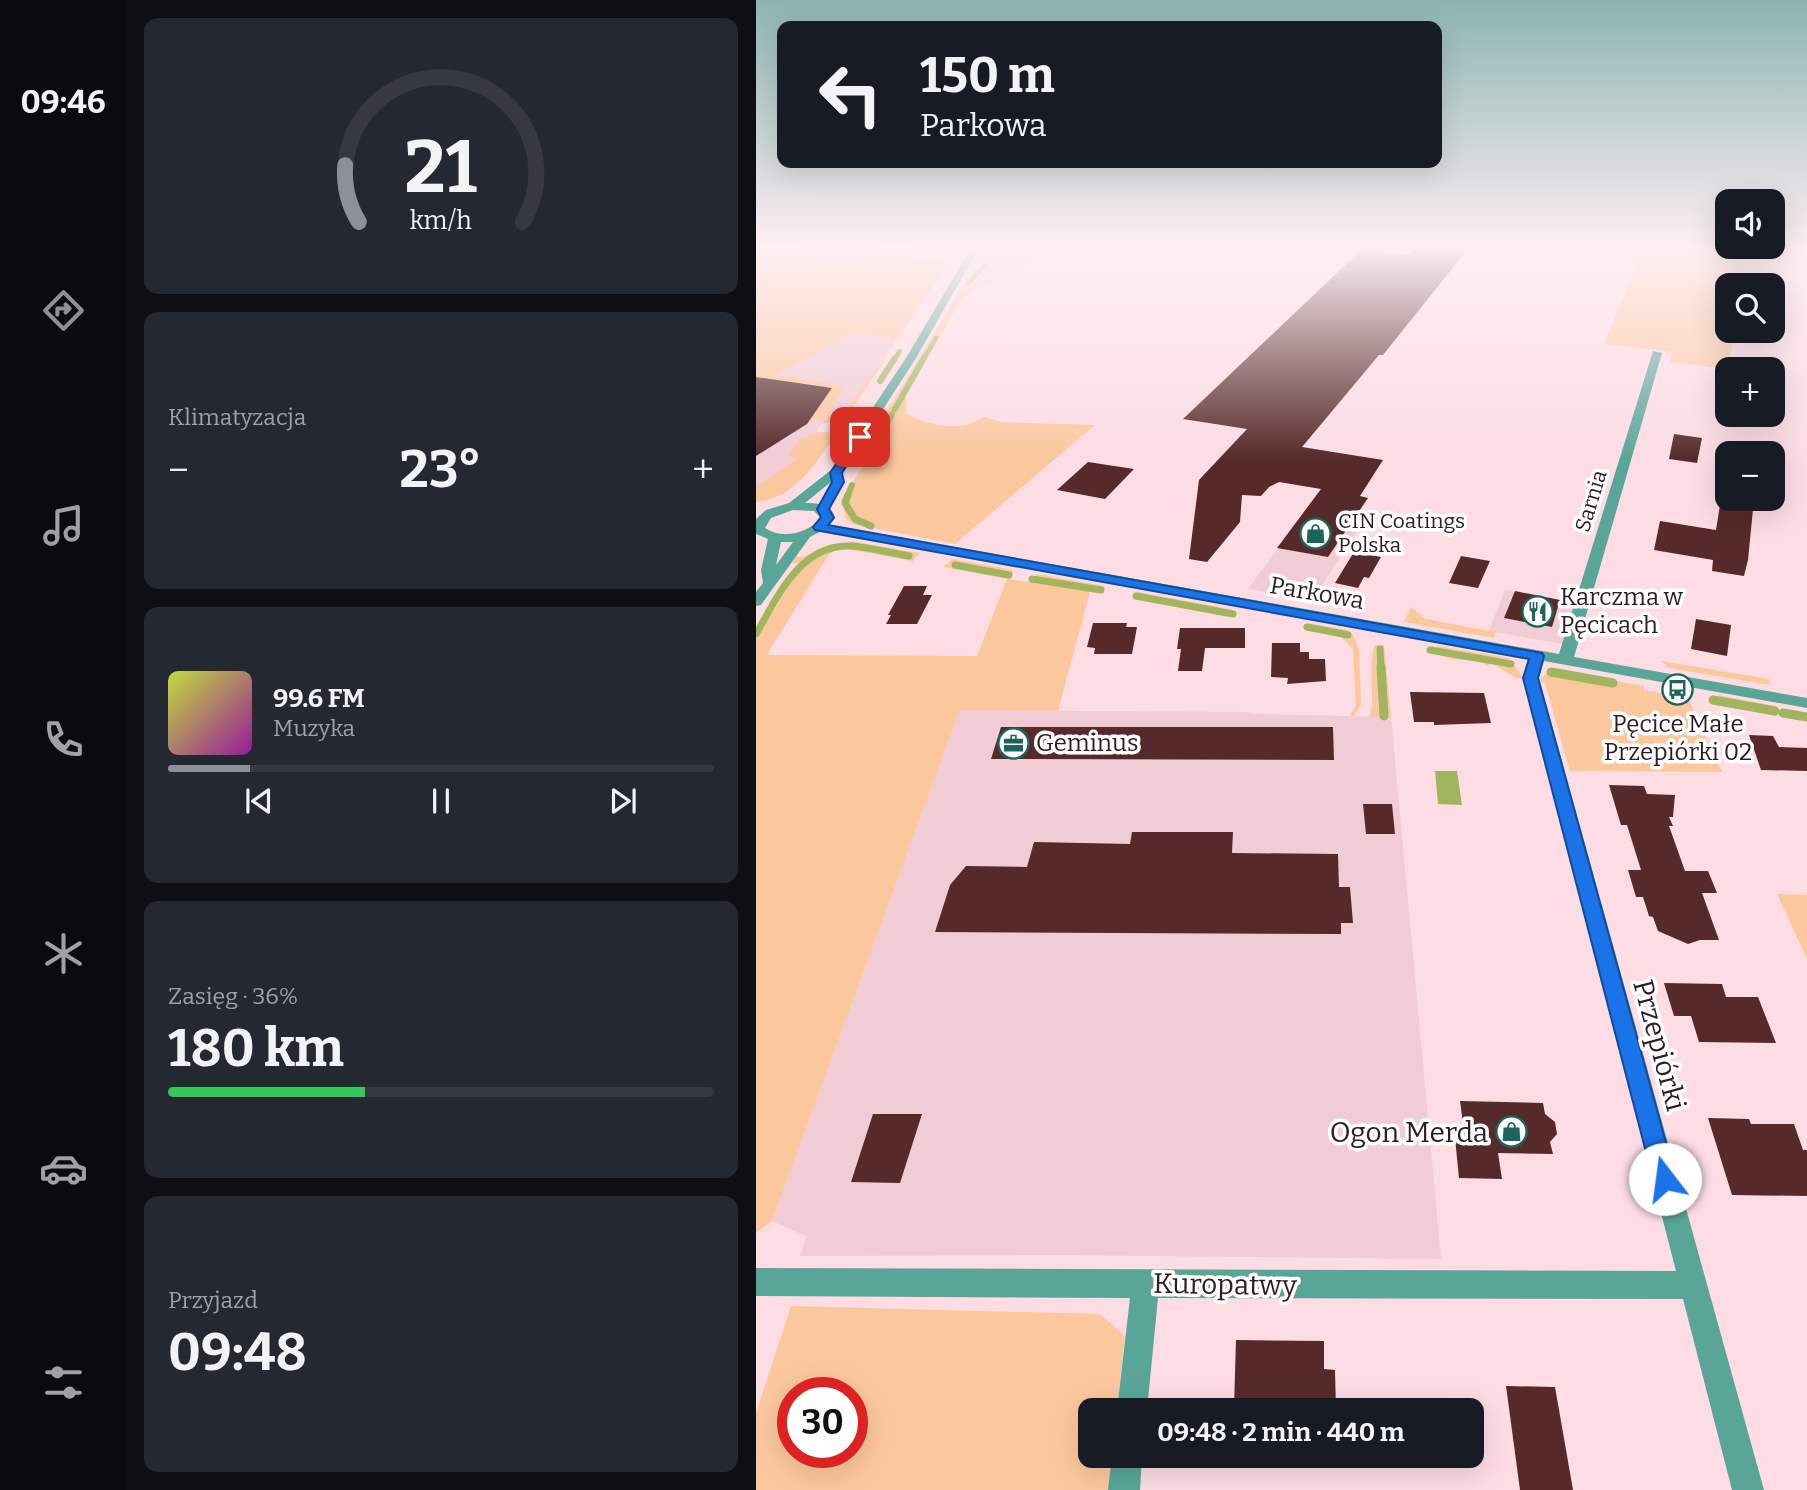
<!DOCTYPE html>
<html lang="pl">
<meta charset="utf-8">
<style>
body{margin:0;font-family:Bitter,serif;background:#242831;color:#f1f3f6;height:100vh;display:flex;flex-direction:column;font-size:26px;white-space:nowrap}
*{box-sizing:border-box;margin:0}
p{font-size:23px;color:#9ea1a6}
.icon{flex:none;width:38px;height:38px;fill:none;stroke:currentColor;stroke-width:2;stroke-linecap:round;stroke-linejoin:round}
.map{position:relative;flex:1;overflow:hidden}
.drawer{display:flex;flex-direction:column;gap:18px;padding:18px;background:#0d0f14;width:630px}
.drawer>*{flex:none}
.guide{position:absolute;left:21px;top:21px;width:665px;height:147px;border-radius:14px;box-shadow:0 7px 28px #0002;background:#171b24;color:#f1f3f6;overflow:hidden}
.fabs{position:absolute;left:959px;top:189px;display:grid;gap:14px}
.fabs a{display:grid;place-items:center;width:70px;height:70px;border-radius:14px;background:#171b24;box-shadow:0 7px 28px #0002;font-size:35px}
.speed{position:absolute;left:21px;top:1377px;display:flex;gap:14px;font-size:35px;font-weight:700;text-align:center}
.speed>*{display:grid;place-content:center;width:91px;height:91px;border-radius:50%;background:#171b24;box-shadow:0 7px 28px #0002;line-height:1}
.speed .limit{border:10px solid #d22;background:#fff;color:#111}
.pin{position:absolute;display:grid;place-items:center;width:60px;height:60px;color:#fff;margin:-30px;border-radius:14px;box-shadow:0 4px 10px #0006}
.me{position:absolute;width:77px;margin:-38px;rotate:345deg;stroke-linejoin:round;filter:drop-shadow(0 0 5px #0008)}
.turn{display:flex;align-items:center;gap:24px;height:147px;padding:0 28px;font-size:32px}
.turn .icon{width:91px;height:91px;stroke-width:2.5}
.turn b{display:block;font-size:49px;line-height:60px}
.big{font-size:52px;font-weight:700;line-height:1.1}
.drawer .widget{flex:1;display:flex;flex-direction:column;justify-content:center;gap:10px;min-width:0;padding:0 24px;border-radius:14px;background:#242831}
.drawer .dial{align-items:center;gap:0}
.dial svg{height:182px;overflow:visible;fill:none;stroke:#363941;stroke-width:7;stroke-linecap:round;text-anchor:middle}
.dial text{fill:#f1f3f6;stroke:none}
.song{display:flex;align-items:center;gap:21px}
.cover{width:84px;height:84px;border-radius:10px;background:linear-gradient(135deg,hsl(70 70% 55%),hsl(300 70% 35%))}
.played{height:7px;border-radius:4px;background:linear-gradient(90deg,#8c9099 15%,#363941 15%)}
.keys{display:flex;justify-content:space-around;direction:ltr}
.heat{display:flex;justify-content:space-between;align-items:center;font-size:38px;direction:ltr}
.charge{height:10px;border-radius:5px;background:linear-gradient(90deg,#34c759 36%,#363941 0)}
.trip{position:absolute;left:322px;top:1398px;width:406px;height:70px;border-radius:14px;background:#171b24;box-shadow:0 7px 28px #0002;font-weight:700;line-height:70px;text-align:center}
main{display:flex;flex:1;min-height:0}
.dock{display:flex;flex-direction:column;width:126px;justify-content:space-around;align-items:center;background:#090b0e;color:#9ea1a6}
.dock .icon{width:49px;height:49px}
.dock .current{color:#8c9099}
.dock b{font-size:32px;color:#f1f3f6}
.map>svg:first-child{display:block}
.built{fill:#f1ccd5}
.green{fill:#fbc89e;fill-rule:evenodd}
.water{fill:#a0b55e}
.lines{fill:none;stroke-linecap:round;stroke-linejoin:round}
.stream-far3{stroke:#a0b55e;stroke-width:4.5}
.stream-far2{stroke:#a0b55e;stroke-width:6}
.stream-far1{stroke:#a0b55e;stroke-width:7}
.stream{stroke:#a0b55e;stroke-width:9}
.building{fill:#562a2a}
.minor{fill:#59a698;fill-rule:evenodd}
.tertiary{fill:#59a698;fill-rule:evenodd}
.route{fill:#1a73e8;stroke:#114b97;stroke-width:2}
.labels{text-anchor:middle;stroke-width:7;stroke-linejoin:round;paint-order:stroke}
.far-street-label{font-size:21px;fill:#2f1b21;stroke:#fff}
.far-poi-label{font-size:21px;fill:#2f1b21;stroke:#fff;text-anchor:start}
.street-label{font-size:24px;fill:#2f1b21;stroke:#fff}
.poi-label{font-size:24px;fill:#2f1b21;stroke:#fff;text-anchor:start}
.near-street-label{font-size:28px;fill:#2f1b21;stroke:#fff}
.near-poi-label{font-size:28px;fill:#2f1b21;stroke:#fff;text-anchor:end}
</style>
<main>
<nav class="dock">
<b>09:46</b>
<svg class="icon current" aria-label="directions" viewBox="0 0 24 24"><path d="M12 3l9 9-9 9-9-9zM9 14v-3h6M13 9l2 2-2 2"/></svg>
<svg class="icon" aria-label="music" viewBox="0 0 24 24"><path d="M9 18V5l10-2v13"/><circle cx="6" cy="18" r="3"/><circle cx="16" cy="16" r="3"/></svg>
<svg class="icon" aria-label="phone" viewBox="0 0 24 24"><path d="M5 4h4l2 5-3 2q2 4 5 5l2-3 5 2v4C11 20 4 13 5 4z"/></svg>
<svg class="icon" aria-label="climate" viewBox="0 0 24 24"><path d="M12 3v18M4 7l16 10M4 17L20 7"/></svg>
<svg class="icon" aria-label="car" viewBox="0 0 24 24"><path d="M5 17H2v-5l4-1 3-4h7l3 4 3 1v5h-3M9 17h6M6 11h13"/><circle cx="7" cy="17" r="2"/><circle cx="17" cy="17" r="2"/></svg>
<svg class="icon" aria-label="filters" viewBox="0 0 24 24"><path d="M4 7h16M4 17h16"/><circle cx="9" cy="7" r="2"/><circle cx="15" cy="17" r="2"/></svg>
</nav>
<section class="drawer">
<div class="widget dial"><svg viewBox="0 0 100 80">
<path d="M14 69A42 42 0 1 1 86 69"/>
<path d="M14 69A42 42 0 0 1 8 44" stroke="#8c9099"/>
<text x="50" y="56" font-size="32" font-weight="700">21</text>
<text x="50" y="72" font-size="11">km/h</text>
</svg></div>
<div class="widget"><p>Klimatyzacja</p>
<div class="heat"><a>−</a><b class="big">23°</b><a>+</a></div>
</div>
<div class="widget">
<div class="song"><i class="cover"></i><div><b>99.6 FM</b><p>Muzyka</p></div></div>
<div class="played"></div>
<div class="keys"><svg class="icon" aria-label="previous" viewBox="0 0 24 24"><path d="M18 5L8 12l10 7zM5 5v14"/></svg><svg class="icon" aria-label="pause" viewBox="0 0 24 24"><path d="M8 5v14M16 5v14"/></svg><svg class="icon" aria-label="next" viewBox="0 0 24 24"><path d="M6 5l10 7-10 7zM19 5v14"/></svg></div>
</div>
<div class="widget"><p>Zasięg · 36%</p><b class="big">180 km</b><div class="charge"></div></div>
<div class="widget"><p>Przyjazd</p><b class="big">09:48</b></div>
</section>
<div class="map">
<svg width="1051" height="1490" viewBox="0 0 1051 1490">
<rect width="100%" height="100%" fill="#fddce4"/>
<g class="built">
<polygon points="46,250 124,250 95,262 31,252"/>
<polygon points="231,250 292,250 215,294 202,294"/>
<polygon points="172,293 116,376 93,405 69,419 60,432 75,432 72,435 77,438 59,464 28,494 0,502 0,372 124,319"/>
<polygon points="549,511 606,523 556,601 492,589"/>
<polygon points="749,590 819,603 807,644 733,631"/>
<polygon points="204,710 493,712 497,714 635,717 685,1259 300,1255 44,1256 50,1236 16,1221"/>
</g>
<g class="green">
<polygon points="124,250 167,250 155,257 192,264 140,341 119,335 95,334 20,375 89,386 70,418 93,405 136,349 96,409 82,420 66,424 68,419 54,419 76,388 0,377 0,254 31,252 95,262"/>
<polygon points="886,250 991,250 986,285 971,285 971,331 979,331 972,369 914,362 916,352 848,344"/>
<path d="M202,294H215L205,300L150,395V414C177,426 202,433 228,417L246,422L339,425L199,544L96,524L90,519L85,500L126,437L129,432H120L122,426Z"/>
<path d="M75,432L72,435L77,438L74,443C56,470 34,499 0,502V487L43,458L32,455L46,437L53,438L51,435L59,433Z"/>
<path d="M96,541L163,553L157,561L85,548L73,554L11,655L221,656L251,579L187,567L197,559L257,570L252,579L273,582L281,574L349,586L343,593L334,592L302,711L204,710L16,1221L0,1233V640L46,564L36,563L40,557C50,558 58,550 67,547C77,544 88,547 96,541Z"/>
<polygon points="382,592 475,609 478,612 475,617 376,599"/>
<polygon points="655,607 669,619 740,632 738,638 648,622"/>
<polygon points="552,623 592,630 597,635 603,649 605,705 597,717 594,715 600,706 597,648 585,637 548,630"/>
<path d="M619,645H628L635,717H614C620,693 611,668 619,645Z"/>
<polygon points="682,646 753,658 767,678 760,678 737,664 731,665 724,661 695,659 672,652"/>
<polygon points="905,661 1013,679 1014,685 913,668"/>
<polygon points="795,669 888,686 888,690 932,698 966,772 814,771 789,683 785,682 784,679"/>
<polygon points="962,695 1020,706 1020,716 954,703"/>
<polygon points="1021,894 1051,895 1051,959"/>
<path d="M35,1306L344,1314L369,1336L361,1410H334V1456H357L353,1490H0V1413ZM37,1393H96V1452H37Z"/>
</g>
<polygon class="water" points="679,771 701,771 706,805 682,804"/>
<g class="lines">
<g class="stream-far3">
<polyline points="234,257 238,250"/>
<polyline points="213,283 228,266"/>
<polyline points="138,360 144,351"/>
<polyline points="167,360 180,338"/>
</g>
<g class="stream-far2">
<polyline points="124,381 139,358"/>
<polyline points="139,409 168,358"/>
<polyline points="126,431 136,414"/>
<polyline points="91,497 96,485"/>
</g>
<g class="stream-far1">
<polyline points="92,495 89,503 99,519 115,526"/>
<polyline points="199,565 253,575"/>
<polyline points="276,579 345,590"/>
<polyline points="380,596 477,614"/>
<polyline points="551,627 592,635"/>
<path d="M0,634C21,598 44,544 94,546C113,547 134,553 153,556"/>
<polyline points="624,649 625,668"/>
<polyline points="674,650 755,664"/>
</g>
<g class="stream">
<polyline points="625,667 628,716"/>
<polyline points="795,672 857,683"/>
<polyline points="957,700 1019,711"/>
<polyline points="1027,713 1051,717"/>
</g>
</g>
<g class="building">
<polygon points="605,250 653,255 658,250 711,250 627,355 623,355 546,447 627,460 604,496 612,498 572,557 521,548 565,489 523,482 513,487 505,496 486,495 484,522 451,562 433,559 443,480 491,429 427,419"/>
<polygon points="0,377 76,388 51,424 0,456"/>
<polygon points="918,434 946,438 941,463 913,459"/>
<polygon points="332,462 378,469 349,499 301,490"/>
<polygon points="965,499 998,499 992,560 988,576 956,571 957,560 898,550 904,521 960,530"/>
<polygon points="598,552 625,557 613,578 608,577 602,588 579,583"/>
<polygon points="705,556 734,561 722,588 693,583"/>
<polygon points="148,586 171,586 167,595 176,595 161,624 130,624 135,615 132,615"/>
<polygon points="759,591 804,600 796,627 748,618"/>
<polygon points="940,619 975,625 971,656 935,649"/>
<polygon points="337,623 371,623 370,627 381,627 376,654 338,654 339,648 331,647"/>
<polygon points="424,628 489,628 489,648 449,648 446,671 422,671 425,649 421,649"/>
<polygon points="516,643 544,643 544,652 553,652 553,659 569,659 570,681 531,684 532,678 515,677"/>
<polygon points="654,692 728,693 735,723 678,725 678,722 658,722"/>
<polygon points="245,727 577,727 578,760 235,759"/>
<polygon points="993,735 1017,736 1023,747 1051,748 1051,771 1005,770"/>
<polygon points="853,785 888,786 891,794 919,795 917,817 913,817 917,826 913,826 929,871 952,871 961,893 946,893 963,940 944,940 932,944 902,931 897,917 893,916 887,897 880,897 872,870 885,870 871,825 865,825"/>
<polygon points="607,804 636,804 639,834 610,834"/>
<polygon points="376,832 477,832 476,853 582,854 583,887 594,887 597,923 585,923 585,934 179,932 194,885 210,866 271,867 278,842 374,844"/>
<polygon points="908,983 966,984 970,997 1002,997 1020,1043 943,1042 935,1016 918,1016"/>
<polygon points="704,1101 787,1103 789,1114 799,1122 801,1134 794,1142 797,1154 742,1153 746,1179 703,1178 699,1138 709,1138"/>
<polygon points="117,1114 166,1114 144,1183 95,1182"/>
<polygon points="952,1118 993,1119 995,1124 1038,1124 1047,1150 1051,1150 1051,1196 976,1195"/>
<polygon points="480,1340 568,1341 568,1369 579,1370 580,1410 489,1410 490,1407 478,1407"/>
<polygon points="750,1386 799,1387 817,1490 764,1490"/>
</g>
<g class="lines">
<g class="minor">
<polygon points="0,250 19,250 0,254"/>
<polygon points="897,351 906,353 818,657 1051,698 1051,708 788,661 783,678 1008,1490 976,1490 927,1299 402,1298 391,1410 361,1410 374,1298 0,1296 0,1268 920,1271 767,678 772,658 63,531 56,527 63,523 803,654"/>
<polygon points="356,1456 386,1456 384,1490 352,1490"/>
</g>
<path class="tertiary" d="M214,250H222L160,358L86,473L49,503C61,503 76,504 79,518L71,528L54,537L5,605L0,606V592L7,583L5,570L12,539L0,534V519L10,510L33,503L75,470L150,358ZM37,510L58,511L65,518C52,533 27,540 9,528L15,518ZM25,542H37L20,565Z"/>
</g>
<linearGradient id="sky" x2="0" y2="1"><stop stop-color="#8bb4b1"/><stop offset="0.54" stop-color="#feeff3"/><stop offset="1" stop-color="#feeff3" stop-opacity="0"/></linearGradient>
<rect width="1051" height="459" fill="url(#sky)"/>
<polygon class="route" points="100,435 109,437 86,473 88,482 73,509 78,518 72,525 786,653 788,656 782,678 920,1179 917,1187 909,1190 900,1187 897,1179 767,678 773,659 59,530 57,527 65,517 61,509 76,482 74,473"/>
<defs>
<symbol id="shop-ring" viewBox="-11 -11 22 22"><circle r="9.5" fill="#fff" stroke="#1d655a" stroke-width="1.5"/><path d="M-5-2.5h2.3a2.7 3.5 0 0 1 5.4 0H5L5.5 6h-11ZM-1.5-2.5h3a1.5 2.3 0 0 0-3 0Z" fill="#1d655a"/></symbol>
<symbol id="restaurant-ring" viewBox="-11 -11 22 22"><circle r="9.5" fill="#fff" stroke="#1d655a" stroke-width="1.5"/><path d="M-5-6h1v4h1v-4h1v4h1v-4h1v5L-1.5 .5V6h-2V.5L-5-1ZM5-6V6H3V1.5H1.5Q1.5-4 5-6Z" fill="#1d655a"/></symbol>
<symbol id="bus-ring" viewBox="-11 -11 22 22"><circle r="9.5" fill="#fff" stroke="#1d655a" stroke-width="1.5"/><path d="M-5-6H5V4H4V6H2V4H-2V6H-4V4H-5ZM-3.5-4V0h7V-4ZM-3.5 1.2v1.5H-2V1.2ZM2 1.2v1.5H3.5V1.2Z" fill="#1d655a"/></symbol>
<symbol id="office-ring" viewBox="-11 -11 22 22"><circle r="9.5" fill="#fff" stroke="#1d655a" stroke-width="1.5"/><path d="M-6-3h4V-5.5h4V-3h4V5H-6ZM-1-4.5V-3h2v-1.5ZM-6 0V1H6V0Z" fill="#1d655a"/></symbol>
</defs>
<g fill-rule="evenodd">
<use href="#shop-ring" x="542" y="516" width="35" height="35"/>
<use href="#restaurant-ring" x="764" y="594" width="35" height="35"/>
<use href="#bus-ring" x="904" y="672" width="35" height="35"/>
<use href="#office-ring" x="240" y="726" width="35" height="35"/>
<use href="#shop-ring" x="738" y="1114" width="35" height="35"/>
</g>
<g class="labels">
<g class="far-street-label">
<text transform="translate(835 501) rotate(-73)" y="7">Sarnia</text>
</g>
<g class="far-poi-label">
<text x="582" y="528">CIN Coatings<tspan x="582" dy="24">Polska</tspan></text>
</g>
<g class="street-label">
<text transform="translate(561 593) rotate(10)" y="8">Parkowa</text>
</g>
<g class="poi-label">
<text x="804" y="605">Karczma w<tspan x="804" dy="28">Pęcicach</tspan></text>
<text x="922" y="732" text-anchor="middle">Pęcice Małe<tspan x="922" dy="28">Przepiórki 02</tspan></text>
<text x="280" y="751">Geminus</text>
</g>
<g class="near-street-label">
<text transform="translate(904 1045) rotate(75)" y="10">Przepiórki</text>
<text transform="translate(469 1284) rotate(1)" y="10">Kuropatwy</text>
</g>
<g class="near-poi-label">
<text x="732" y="1142">Ogon Merda</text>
</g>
</g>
</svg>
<div class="fabs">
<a><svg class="icon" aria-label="sound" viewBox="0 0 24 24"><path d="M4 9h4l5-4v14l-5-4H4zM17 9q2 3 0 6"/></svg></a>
<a><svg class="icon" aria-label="search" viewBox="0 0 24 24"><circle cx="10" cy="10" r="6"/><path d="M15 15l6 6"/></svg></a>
<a>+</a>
<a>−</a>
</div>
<div class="speed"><div class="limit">30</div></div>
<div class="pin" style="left:104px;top:437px;background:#d93025"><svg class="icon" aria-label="arrive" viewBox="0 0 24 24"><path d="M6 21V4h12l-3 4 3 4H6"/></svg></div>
<svg class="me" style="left:909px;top:1179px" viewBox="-20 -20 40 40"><circle r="19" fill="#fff"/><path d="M0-13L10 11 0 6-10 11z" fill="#1a73e8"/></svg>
<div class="trip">09:48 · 2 min · 440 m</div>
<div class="guide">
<div class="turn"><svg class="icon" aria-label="left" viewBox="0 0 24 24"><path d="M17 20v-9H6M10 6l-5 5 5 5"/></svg><div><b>150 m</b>Parkowa</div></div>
</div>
</div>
</main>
